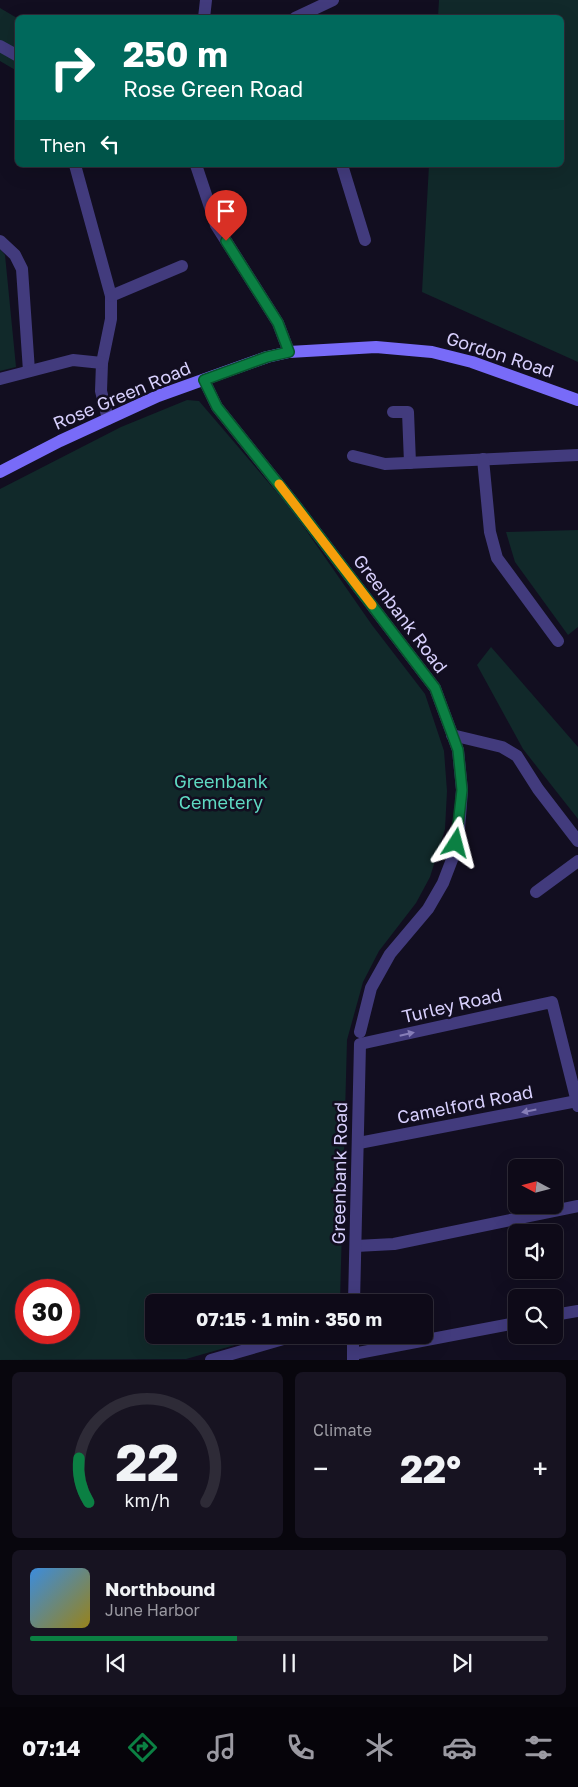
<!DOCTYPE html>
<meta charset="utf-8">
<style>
body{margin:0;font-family:"Golos Text",sans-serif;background:#171321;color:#f1f3f6;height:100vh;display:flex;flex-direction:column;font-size:19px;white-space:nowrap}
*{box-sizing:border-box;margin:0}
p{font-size:16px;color:#9b9aa2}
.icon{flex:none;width:28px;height:28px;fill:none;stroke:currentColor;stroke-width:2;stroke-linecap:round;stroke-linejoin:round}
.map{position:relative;height:1360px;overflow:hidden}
.side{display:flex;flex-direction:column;gap:12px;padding:12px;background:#08060d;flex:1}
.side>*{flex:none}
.guide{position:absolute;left:15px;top:15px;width:549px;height:152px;border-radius:8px;box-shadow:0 5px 20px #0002,0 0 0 1px #2e2b37;background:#00695c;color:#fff;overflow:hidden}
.needle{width:32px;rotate:277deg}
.buttons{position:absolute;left:508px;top:1159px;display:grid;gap:10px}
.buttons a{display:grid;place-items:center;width:55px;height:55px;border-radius:8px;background:#0e0a18;box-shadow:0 5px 20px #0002,0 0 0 1px #2e2b37;font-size:25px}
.speed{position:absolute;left:15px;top:1279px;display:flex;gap:10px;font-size:25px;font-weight:700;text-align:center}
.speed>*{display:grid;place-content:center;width:65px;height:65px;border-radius:50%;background:#0e0a18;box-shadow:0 5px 20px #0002,0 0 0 1px #2e2b37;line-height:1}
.speed .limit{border:8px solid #d22;background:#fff;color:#111}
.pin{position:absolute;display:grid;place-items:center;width:42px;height:42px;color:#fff;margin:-51px -21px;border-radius:50% 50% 50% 0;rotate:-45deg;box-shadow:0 0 5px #0007}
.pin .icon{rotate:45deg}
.me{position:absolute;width:55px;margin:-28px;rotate:9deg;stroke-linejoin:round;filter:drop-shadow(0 0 4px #0008)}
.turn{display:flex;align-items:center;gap:18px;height:105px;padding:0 25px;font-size:22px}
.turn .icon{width:65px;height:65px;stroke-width:2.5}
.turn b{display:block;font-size:35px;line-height:42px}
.then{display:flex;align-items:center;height:48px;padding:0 25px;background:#0003;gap:10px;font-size:19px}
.big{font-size:38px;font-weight:700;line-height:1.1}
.side .widget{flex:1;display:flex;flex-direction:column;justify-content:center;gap:8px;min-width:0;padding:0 18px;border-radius:8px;background:#171321}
.side .dial{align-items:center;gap:0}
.dial svg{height:130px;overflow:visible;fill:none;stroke:#2e2b37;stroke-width:7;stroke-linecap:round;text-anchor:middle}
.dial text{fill:#f1f3f6;stroke:none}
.song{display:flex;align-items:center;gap:15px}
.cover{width:60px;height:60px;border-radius:8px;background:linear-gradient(135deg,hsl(210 70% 55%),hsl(50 70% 35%))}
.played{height:5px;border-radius:2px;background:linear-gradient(90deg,#0b8043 40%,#2e2b37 40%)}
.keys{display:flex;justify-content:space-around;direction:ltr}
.heat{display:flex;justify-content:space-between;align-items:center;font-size:28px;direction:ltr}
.side .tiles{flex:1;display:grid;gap:12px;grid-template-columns:1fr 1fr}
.widget:last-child{grid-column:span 2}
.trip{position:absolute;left:145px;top:1294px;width:288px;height:50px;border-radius:8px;background:#0e0a18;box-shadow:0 5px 20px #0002,0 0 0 1px #2e2b37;font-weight:700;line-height:50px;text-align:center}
.menu{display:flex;height:80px;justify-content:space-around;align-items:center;background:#06040a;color:#9b9aa2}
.menu .icon{width:35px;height:35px}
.menu .active{color:#0b8043}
.menu b{font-size:22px;color:#f1f3f6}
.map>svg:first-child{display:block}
.green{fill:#11292a;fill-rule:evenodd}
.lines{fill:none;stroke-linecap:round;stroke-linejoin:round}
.minor{stroke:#423b7d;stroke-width:12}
.tertiary{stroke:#423b7d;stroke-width:12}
.secondary{stroke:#786bf8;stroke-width:12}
.oneway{fill:#867eb7}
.route-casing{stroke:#07532c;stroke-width:12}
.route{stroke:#0b8043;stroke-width:9}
.slow{stroke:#f59e0b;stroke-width:9}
.labels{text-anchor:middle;stroke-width:5;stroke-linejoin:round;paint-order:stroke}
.street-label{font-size:18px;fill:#d8d0fd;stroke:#120e20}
.park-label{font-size:18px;fill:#5fd9c2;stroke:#120e20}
</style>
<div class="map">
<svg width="578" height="1360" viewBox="0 0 578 1360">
<rect width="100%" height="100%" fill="#120e20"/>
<g class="green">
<polygon points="439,0 578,0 578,362 422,292 429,165 561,165 561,18 438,17"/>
<polygon points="0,8 17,18 17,71 0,61"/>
<polygon points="0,249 5,255 16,367 0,371"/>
<path d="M187,400L199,401L292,510L372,625L425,694L444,751L447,791L445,829L430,877L416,903L379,951L363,982L347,1040L340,1302H154V1335H270L186,1359L0,1360V489L121,427ZM26,1290H69V1332H26Z"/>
<polygon points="578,530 578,627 568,635 515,562 506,532"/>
<polygon points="491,647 578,747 578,819 523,749 477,665"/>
</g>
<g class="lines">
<g class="minor">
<polyline points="295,18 333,0"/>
<polyline points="0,46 18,56"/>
<polyline points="75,165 111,296 111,319 102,363 101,391 108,419"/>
<polyline points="342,165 365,240"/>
<polyline points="0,241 15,255 22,269 29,371"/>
<polyline points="111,296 182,266"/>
<polyline points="0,379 73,360 102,363"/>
<polyline points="204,380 217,407 296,506 435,688 458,750 462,790 459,829 453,857 443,883 428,909 390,954 371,988 360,1032"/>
<polyline points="393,412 408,412 410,463"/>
<polyline points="353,456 385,464 578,455"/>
<polyline points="483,459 490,532 497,558 558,641"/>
<polyline points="452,735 502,747 517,756 538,789 578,841"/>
<polyline points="536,892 578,861"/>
<polyline points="359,1143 577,1101"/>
<polyline points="356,1246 394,1244 578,1206"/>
<polyline points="354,1302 360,1044 552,1002 578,1106"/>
<polyline points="554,1315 578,1311"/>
<polyline points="353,1354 516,1323"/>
<polyline points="211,1360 297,1335"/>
<polyline points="353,1360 353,1335"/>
</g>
<g class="tertiary">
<polyline points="204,18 206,0"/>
<polyline points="196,165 216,225 278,323 289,352"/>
</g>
<polyline class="secondary" points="0,472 60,441 158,396 267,357 289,352 376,347 432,352 472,362 578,400"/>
</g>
<defs><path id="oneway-solid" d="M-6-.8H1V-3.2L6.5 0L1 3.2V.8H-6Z" transform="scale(1.25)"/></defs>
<g class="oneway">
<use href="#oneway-solid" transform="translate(407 1034) rotate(-13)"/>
<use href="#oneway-solid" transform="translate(529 1111) rotate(169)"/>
</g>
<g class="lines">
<defs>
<polyline id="route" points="226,241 278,323 289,352 267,357 204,380 217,407 296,506 435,688 458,750 462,790 456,843"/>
</defs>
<use href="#route" class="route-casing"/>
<use href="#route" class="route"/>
<polyline class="slow" points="279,484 372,605"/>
</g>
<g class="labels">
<g class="street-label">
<text transform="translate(500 355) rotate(18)" y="6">Gordon Road</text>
<text transform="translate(122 396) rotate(-23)" y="6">Rose Green Road</text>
<text transform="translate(400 614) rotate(53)" y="6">Greenbank Road</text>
<text transform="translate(452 1006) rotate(-13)" y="6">Turley Road</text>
<text transform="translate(465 1105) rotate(-11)" y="6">Camelford Road</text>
<text transform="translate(340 1173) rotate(-89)" y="6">Greenbank Road</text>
</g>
<g class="park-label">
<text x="221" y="788">Greenbank<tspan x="221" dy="21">Cemetery</tspan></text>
</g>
</g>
</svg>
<div class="buttons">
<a><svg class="needle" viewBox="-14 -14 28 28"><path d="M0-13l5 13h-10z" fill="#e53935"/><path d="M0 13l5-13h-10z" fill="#9b9aa2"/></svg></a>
<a><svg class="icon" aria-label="sound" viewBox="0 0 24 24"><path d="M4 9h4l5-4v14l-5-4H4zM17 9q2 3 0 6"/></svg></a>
<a><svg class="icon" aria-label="search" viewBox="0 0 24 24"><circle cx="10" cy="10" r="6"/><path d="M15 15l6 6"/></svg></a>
</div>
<div class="speed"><div class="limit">30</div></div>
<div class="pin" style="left:226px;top:241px;background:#d93025"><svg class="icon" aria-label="arrive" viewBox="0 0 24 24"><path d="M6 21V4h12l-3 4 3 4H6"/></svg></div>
<svg class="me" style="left:456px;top:843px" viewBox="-20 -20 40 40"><path d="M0-17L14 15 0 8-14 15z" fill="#0b8043" stroke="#fff" stroke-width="4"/></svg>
<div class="trip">07:15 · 1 min · 350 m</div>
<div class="guide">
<div class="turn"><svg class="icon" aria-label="right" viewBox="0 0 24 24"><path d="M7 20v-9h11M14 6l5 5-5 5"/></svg><div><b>250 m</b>Rose Green Road</div></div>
<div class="then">Then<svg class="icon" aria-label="left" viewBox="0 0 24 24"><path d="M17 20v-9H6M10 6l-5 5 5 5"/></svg></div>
</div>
</div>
<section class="side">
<div class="tiles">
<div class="widget dial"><svg viewBox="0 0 100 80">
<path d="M14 69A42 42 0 1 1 86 69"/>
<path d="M14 69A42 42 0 0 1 8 42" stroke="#0b8043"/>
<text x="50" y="56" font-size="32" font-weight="700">22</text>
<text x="50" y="72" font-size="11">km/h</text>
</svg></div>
<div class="widget"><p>Climate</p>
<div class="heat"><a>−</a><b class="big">22°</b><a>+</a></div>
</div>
<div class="widget">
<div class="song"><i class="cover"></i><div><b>Northbound</b><p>June Harbor</p></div></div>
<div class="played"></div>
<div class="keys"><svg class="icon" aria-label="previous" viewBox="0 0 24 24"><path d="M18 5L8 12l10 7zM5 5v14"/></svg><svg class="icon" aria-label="pause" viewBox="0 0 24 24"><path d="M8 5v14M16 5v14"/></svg><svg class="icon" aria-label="next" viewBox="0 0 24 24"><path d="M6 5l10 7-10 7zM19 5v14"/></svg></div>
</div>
</div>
</section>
<nav class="menu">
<b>07:14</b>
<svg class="icon active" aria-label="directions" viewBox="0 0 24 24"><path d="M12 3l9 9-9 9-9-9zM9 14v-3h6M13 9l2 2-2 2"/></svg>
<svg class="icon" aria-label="music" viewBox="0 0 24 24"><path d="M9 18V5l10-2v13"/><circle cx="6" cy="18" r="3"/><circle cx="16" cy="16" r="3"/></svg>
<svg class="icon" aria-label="phone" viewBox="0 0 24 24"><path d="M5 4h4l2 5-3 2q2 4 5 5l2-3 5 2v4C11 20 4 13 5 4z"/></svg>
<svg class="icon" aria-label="climate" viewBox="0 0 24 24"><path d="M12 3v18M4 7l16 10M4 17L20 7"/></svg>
<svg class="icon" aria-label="car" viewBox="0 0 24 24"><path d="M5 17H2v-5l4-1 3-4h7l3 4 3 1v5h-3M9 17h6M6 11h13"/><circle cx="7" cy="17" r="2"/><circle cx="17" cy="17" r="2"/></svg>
<svg class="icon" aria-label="filters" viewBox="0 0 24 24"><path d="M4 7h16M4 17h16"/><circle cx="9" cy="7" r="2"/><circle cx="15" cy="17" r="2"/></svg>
</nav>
